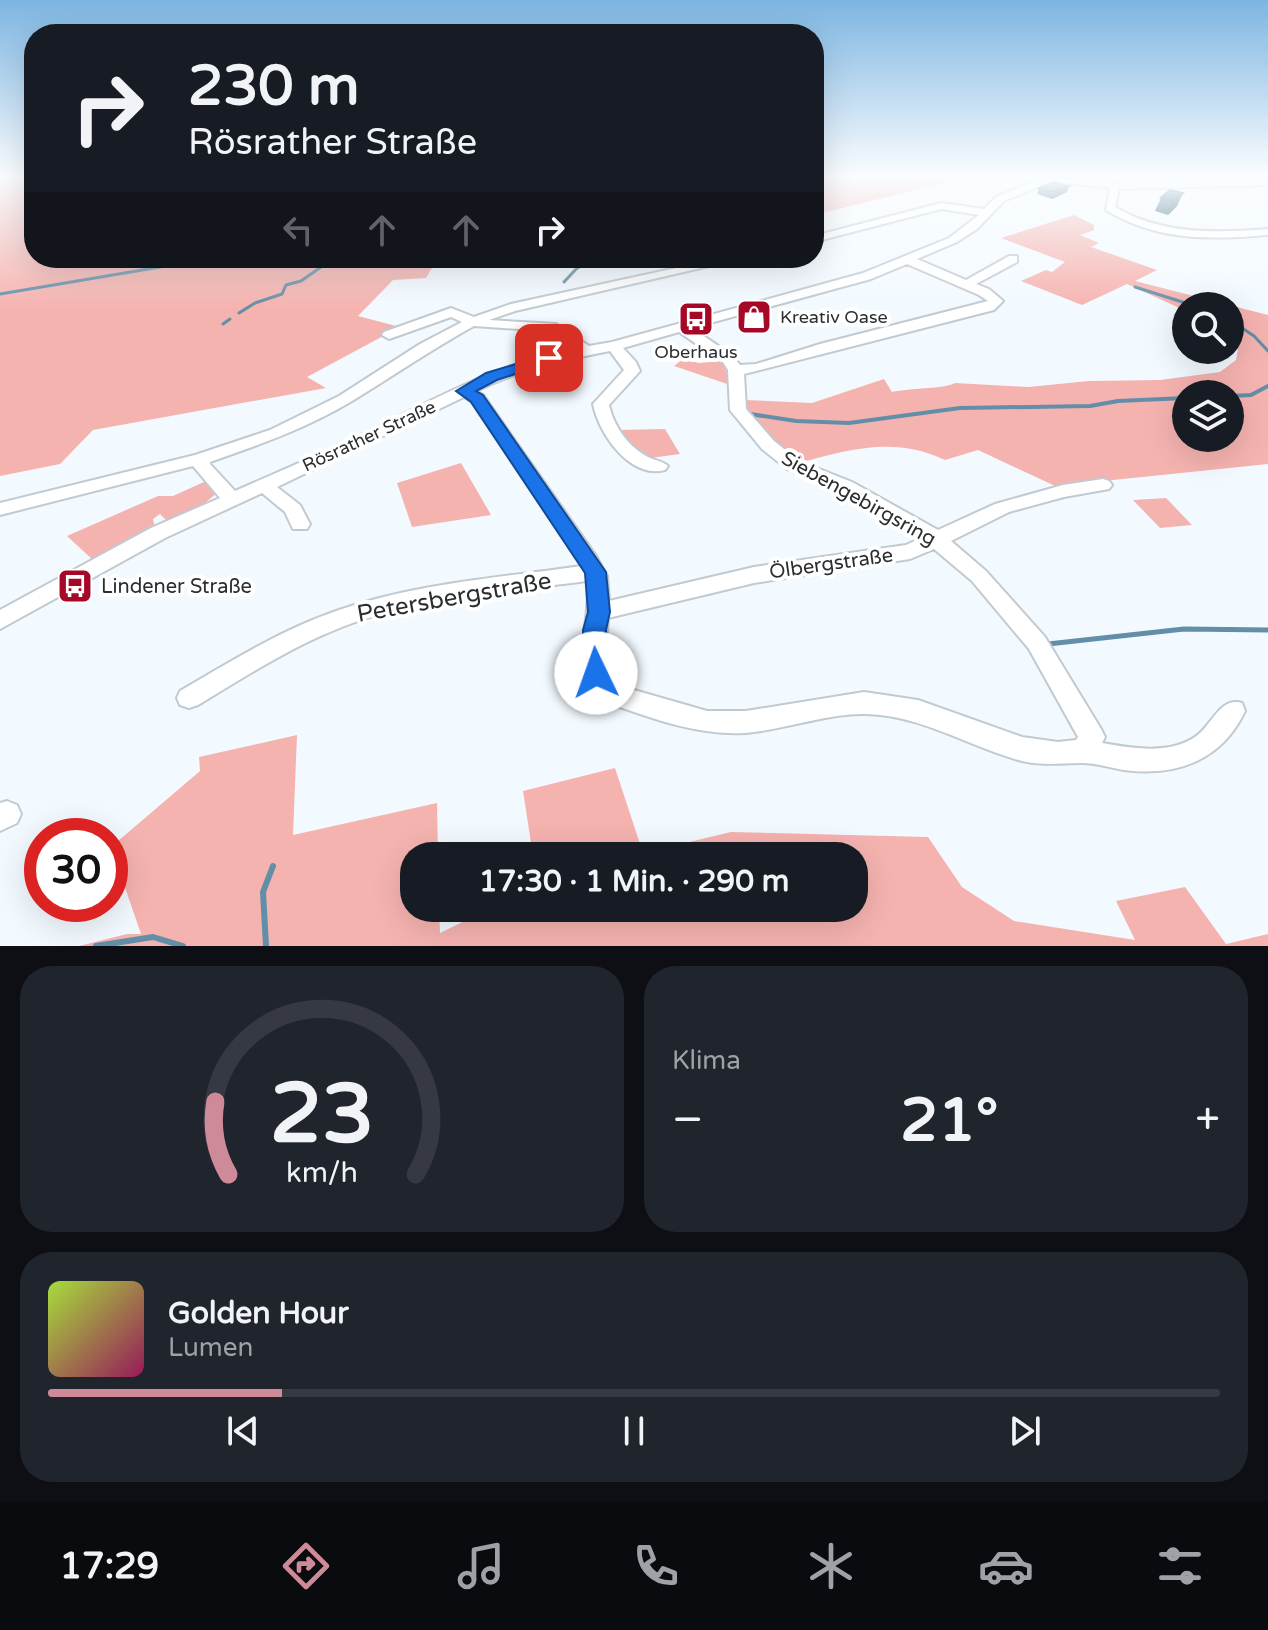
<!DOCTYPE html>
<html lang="de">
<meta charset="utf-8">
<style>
body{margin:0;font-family:"Varela Round",sans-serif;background:#20242c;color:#f1f3f6;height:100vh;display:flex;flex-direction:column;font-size:30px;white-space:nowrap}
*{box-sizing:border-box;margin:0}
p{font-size:26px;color:#9ea1a6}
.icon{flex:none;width:44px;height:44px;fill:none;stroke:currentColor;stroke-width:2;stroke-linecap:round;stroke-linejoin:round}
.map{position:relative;height:946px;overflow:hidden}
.panel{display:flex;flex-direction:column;gap:20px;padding:20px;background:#0d0f14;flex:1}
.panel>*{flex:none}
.top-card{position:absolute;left:24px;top:24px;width:800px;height:244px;border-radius:32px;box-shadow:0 8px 32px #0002;background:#171b24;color:#f1f3f6;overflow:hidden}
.controls{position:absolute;left:1172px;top:292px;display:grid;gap:16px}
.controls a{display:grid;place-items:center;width:72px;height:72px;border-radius:50%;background:#171b24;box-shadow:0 8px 32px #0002;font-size:40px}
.speed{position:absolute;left:24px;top:818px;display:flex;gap:16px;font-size:40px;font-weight:700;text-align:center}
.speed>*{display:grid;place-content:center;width:104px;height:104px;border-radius:50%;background:#171b24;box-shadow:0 8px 32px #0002;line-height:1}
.speed .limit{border:12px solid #d22;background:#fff;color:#111}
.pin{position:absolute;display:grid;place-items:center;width:68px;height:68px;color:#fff;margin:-34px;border-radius:16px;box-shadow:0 4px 12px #0006}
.me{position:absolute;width:88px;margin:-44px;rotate:357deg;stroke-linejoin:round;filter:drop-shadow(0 0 6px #0008)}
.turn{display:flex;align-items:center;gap:28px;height:168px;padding:0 32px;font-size:36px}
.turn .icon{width:104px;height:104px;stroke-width:2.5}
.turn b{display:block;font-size:56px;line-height:68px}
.lanes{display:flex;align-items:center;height:76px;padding:0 32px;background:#0003;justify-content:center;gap:40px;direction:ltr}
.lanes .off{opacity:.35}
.big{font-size:60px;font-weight:800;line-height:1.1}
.panel .tile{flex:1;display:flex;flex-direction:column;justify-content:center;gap:12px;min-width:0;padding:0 28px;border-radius:32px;background:#20242c}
.panel .dial{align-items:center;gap:0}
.dial svg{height:208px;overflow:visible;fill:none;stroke:#363941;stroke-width:7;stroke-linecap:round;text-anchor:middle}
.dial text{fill:#f1f3f6;stroke:none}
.song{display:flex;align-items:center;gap:24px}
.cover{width:96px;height:96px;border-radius:12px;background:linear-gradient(135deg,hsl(80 70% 55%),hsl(330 70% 35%))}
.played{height:8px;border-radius:4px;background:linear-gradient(90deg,#cf8a99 20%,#363941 20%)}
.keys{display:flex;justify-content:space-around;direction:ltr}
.heat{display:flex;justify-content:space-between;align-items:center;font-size:44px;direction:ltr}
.panel .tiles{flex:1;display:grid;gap:20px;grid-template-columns:1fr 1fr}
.tile:last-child{grid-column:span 2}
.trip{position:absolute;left:400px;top:842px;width:468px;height:80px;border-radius:32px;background:#171b24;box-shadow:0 8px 32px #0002;font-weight:800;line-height:80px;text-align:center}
.dock{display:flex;height:128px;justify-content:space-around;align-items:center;background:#090b0e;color:#9ea1a6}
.dock .icon{width:56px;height:56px}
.dock .on{color:#cf8a99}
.dock b{font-size:36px;color:#f1f3f6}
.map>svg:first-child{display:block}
.green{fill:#f5b3b0;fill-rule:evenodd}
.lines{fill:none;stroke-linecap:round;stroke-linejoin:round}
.stream-far4{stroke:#628ea7;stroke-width:2}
.stream-far3{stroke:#628ea7;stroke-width:3}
.stream-far2{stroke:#628ea7;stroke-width:4}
.stream-far1{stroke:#628ea7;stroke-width:5}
.stream{stroke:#628ea7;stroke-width:6}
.minor-casing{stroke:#c1cad0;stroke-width:4}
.minor{fill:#fff;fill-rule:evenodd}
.wall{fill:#1c526d}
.shaded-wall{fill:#164259}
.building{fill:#205f7f;stroke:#164259;stroke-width:2}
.route{fill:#1a73e8;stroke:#114b97;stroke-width:2}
.labels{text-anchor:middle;stroke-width:8;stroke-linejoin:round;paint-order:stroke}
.far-poi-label{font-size:18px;fill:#2a2e30;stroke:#fff;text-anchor:start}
.far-street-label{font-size:18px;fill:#2a2e30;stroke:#fff}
.street-label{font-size:20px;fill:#2a2e30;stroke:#fff}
.poi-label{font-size:20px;fill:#2a2e30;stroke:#fff;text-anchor:start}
.near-street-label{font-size:24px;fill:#2a2e30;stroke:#fff}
</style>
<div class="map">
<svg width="1268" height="946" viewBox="0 0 1268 946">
<rect width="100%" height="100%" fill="#f3faff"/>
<g class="green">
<polygon points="0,177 34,177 34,258 438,258 426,278 393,280 358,316 400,327 307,377 326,388 93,430 60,464 0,476"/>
<polygon points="814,177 969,177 814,215"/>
<path d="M1074,215L1094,225V230L1080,235L1099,243L1091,247L1157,270L1135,281L1268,315V464L1055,486L978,450L945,460C896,436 849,449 799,463L776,445L778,443L750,415L745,400L812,403L884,379L892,392C909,388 944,389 955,383L1028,387L1089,381L1160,380L1220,372L1236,360L1238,348L1230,334V306H1186V311L1127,284L1082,305L1021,281L1046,270L1052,272L1065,262L1001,238ZM1186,394H1230V438H1186Z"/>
<polygon points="683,359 699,363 723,361 730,385 674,366"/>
<polygon points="665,429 680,454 643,459 618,430"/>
<polygon points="461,463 491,515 412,527 397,483"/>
<polygon points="206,481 217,493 200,507 168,522 160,514 153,519 155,528 93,560 67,536 158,496 173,496"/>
<polygon points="1166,498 1192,525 1160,528 1133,500"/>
<polygon points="297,735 293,835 437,803 438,856 414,856 414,908 439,908 440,933 491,908 854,908 854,856 533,856 523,791 615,768 643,853 731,832 928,837 962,887 1014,921 1135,940 1116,901 1185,887 1226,944 1268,934 1268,946 79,946 127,934 141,934 111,847 200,771 199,757"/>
</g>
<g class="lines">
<g class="stream-far4">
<polyline points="317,258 322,266 318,269"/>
<polyline points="210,261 252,258"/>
<polyline points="148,269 198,260"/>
<polyline points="577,269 595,258"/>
</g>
<g class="stream-far3">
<polyline points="564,282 578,267"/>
<polyline points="1135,287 1195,306"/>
<polyline points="0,294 160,267"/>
<polyline points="239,313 255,303 282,294 286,285 301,281 321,267"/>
<polyline points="1230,320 1254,336 1268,351"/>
<polyline points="223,324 230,319"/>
</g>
<g class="stream-far2">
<polyline points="1230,396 1251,395 1268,386"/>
<polyline points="750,414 796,421 849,423 960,408 1090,406 1118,401 1186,398"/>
</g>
<polyline class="stream-far1" points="1048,644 1184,629 1268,630"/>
<g class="stream">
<polyline points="96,946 153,937 183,946"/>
<polyline points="266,946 263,892 273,866"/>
</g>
<defs>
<g id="minor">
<path d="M1045,177L1115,183L1268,179V185L1119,189L1115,207C1163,235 1215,233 1268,229V235C1211,240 1156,241 1106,210L1110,188L1052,181L1004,201L977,229L957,242L917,259L966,280L1009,256H1017V262L976,284L989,289L1003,301L994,310L744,374L746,409L774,441L799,461L852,482L938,530L995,504L1063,485L1103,479L1109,481L1112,485L1109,489L1064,497L1009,512L951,541L986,571L1045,637L1101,729L1105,737L1102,743C1131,748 1169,755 1195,737C1212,726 1220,696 1242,703L1245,711C1222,760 1177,777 1124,770C1111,768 1096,763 1082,763C1062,763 1043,766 1022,761C969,747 922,715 865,714C828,713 783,730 745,733C697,736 648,717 603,701C565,662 593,627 587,581C505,592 419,596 342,627C291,647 244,677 198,705L189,708L180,705L177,698L180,691C228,663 276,633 328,614C409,584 496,578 582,566L471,401L464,397L277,487L300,505L310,524L307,529H293L285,512L262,493L165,538L0,629V610L151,528L220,498L193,466L0,515V503L195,455L270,430L339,396L420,344L462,322L451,317L389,339L382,335L384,332L451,308L474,317L511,304L722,258H744L515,311L489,320L556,324L589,346L612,342L863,273L949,238L979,215L941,209L814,242V236L941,203L984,209L996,197ZM907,264L979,295L988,301L820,344L756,364L740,365L733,356L692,328L871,279ZM474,326L548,331L574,349C500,363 436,398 369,431C325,452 280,471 235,491L210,464V462C259,445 307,428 352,401C393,376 432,349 474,326ZM679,332L723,362L728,370L730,410L762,449L787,469L840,490L921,538L906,545L754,567L609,601L607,576L596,556L483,395L476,391C519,370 564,360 610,351L624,370L593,404C599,434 630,479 665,470L668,466C662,461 657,461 650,458C629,448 614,427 609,405L640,371L636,362L623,348ZM934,549L972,581L1029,649L1078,737L1076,740L1058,742L1022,737L918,700L864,692L746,711H707L620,686L607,671L605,657L608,618L754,583L910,559Z"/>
<polygon points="7,801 17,805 21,814 17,823 0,831 0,803"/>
</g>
</defs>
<use href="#minor" class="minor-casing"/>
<use href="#minor" class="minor"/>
</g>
<g class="wall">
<polygon points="1039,188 1067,192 1052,199 1037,194"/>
<polygon points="1170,190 1177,206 1168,215 1155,211 1161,198"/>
</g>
<g class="shaded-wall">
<polygon points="1069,186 1067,192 1052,199 1054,192"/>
<polygon points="1183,193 1177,206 1168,215 1173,201"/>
</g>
<g class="building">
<polygon points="1054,182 1069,186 1054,192 1039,188"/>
<polygon points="1170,190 1183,193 1173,201 1161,198"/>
</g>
<linearGradient id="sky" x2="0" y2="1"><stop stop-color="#7cb5e2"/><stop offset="0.57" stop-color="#fafdff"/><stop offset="1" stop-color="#fafdff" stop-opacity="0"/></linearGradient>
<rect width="1268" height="309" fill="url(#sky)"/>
<polygon class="route" points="549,354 555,355 555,361 497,380 476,391 483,395 606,572 610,612 606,630 608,673 604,680 596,683 588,680 584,673 583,630 588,612 585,573 471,402 456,391 486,373"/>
<defs>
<symbol id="shop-square" viewBox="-11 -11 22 22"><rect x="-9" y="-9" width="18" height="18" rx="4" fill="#a50927" stroke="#fff"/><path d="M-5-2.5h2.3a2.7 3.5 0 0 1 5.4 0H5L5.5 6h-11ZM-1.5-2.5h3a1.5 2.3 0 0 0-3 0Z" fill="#fff"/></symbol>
<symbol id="bus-square" viewBox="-11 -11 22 22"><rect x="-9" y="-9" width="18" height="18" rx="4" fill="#a50927" stroke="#fff"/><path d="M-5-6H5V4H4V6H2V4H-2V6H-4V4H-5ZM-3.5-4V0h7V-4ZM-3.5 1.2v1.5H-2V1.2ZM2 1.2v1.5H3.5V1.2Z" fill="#fff"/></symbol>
</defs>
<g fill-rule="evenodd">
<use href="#shop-square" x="734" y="297" width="40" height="40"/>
<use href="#bus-square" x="676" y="299" width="40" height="40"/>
<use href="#bus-square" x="55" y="566" width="40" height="40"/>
</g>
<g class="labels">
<g class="far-poi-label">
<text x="780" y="323">Kreativ Oase</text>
<text x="696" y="358" text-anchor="middle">Oberhaus</text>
</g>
<g class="far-street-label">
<text transform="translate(369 436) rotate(-25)" y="6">Rösrather Straße</text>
</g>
<g class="street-label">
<text transform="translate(859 498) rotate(29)" y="7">Siebengebirgsring</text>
<text transform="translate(831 563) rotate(-8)" y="7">Ölbergstraße</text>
</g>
<g class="poi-label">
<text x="101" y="593">Lindener Straße</text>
</g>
<g class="near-street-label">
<text transform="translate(454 597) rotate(-10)" y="8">Petersbergstraße</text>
</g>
</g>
</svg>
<div class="controls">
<a><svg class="icon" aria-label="search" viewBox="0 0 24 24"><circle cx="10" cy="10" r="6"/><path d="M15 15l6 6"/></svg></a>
<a><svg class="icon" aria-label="layers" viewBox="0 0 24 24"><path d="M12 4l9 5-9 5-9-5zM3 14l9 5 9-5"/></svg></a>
</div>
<div class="speed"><div class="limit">30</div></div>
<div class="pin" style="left:549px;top:358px;background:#d93025"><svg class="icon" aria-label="arrive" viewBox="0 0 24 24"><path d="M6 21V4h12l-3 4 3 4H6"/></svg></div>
<svg class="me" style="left:596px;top:673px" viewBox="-20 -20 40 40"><circle r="19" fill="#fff"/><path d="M0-13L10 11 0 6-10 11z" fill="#1a73e8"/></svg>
<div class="trip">17:30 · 1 Min. · 290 m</div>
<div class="top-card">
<div class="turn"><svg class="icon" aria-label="right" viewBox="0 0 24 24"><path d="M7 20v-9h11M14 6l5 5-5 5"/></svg><div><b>230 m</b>Rösrather Straße</div></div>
<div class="lanes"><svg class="icon off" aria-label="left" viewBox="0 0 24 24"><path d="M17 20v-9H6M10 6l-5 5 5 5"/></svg><svg class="icon off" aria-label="ahead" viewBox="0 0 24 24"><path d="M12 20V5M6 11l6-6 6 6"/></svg><svg class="icon off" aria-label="ahead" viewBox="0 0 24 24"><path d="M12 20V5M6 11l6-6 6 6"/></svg><svg class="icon" aria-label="right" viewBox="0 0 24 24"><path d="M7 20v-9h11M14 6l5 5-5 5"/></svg></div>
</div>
</div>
<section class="panel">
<div class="tiles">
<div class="tile dial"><svg viewBox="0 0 100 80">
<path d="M14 69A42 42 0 1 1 86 69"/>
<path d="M14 69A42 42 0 0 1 9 41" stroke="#cf8a99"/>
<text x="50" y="56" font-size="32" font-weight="700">23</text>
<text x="50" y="72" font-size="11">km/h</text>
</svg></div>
<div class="tile"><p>Klima</p>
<div class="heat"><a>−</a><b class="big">21°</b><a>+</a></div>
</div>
<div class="tile">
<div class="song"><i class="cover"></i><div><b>Golden Hour</b><p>Lumen</p></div></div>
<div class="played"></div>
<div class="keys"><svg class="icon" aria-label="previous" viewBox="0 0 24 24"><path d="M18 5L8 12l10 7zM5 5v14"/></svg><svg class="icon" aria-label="pause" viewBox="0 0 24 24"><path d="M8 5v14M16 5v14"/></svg><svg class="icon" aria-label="next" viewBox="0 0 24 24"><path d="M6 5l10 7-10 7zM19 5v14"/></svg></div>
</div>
</div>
</section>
<nav class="dock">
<b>17:29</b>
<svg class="icon on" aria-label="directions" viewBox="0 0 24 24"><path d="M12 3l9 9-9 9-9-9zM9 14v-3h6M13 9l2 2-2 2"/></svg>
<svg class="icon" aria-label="music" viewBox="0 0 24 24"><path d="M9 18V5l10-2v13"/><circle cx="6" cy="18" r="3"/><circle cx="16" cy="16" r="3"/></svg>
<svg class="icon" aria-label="phone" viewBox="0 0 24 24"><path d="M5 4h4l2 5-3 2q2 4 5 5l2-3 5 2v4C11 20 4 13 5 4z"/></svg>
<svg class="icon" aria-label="climate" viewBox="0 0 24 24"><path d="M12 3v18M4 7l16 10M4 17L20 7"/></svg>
<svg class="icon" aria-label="car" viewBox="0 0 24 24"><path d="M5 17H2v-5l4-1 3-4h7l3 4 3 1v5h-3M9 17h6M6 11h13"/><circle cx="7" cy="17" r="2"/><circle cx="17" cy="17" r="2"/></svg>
<svg class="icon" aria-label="filters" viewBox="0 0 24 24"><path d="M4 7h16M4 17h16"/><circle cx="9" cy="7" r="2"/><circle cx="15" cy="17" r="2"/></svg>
</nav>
